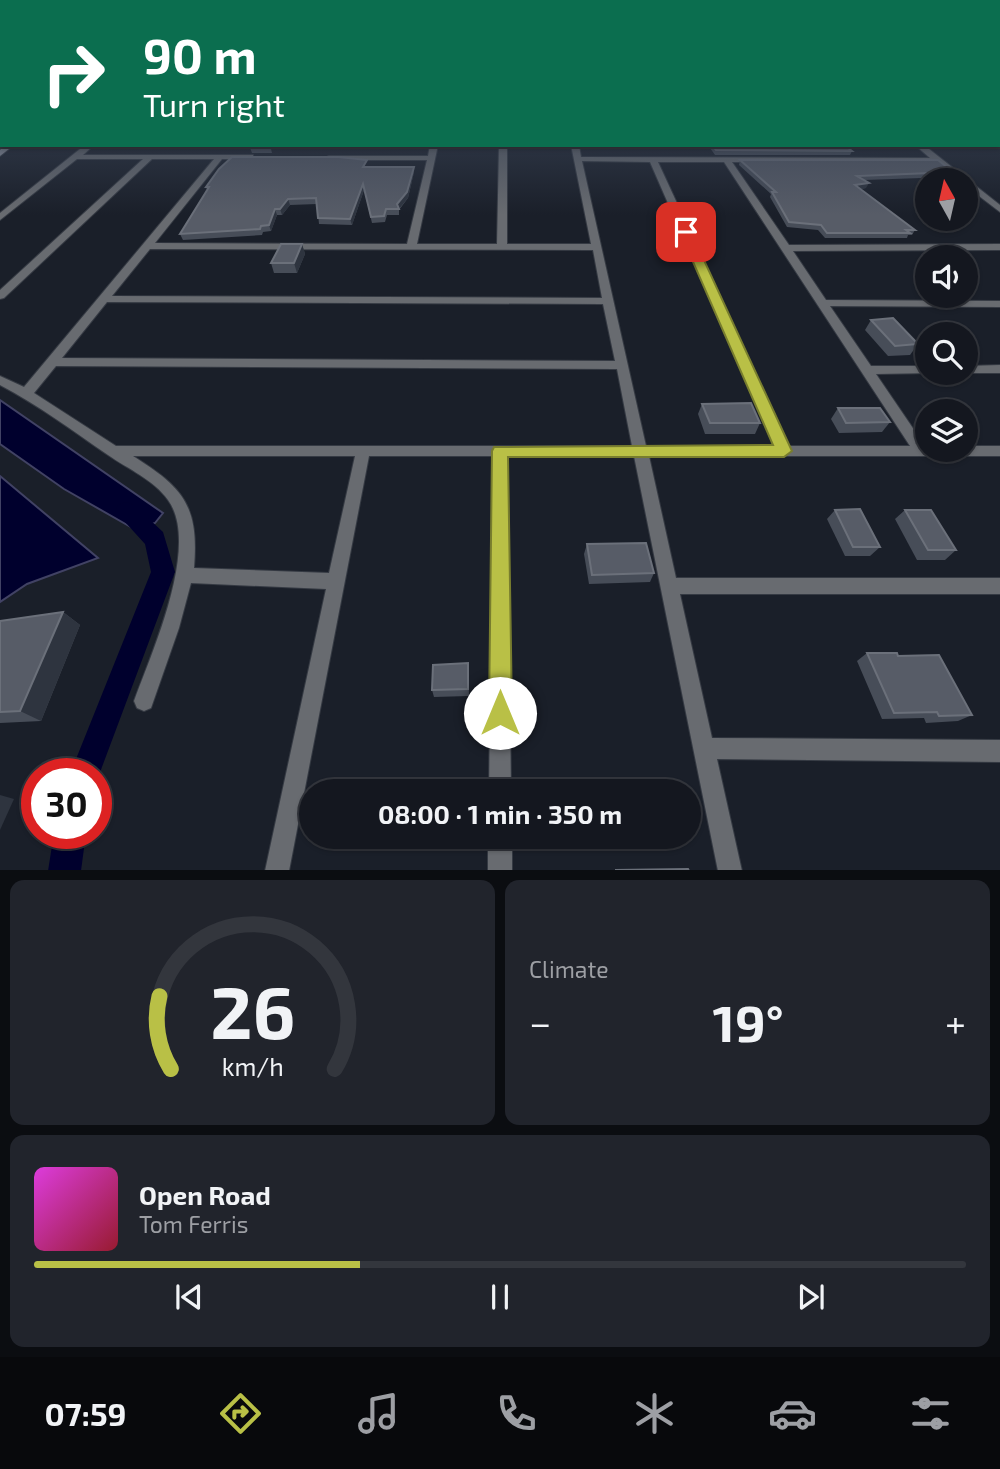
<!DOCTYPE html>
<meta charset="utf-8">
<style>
body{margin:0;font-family:"Exo 2",sans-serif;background:#21242c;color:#f1f3f6;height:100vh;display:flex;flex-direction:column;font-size:26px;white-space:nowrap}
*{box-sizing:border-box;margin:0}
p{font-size:23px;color:#9d9fa4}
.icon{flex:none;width:38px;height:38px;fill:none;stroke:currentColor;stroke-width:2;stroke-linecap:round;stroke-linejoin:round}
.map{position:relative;height:870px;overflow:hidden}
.panel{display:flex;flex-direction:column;gap:10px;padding:10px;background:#0b0d11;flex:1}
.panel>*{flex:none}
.banner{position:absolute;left:0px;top:0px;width:1001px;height:147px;box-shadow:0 2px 5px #0004,0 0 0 2px #33363d;background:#0b6e4f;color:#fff;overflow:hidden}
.needle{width:46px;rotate:352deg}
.buttons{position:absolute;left:915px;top:168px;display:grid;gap:14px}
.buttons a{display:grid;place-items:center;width:63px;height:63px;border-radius:50%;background:#14171f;box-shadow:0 2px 5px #0004,0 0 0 2px #33363d;font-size:35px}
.speed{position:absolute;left:21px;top:758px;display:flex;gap:14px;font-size:35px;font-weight:700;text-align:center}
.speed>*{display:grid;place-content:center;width:91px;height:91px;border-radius:50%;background:#14171f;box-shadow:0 2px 5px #0004,0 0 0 2px #33363d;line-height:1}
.speed .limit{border:10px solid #d22;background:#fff;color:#111}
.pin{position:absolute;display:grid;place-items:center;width:60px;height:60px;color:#fff;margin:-30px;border-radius:14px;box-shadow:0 4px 10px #0006}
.me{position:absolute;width:77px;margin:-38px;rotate:0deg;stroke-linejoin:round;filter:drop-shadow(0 0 5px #0008)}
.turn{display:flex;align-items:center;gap:24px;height:147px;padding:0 28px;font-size:32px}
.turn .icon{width:91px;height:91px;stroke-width:2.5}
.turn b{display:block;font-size:49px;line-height:60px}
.big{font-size:52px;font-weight:700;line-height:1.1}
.panel .tile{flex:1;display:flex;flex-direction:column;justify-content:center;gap:10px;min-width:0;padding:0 24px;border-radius:14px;background:#21242c}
.panel .dial{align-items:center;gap:0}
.dial svg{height:182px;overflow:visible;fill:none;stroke:#33363d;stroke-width:7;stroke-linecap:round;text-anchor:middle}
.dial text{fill:#f1f3f6;stroke:none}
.song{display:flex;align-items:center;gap:21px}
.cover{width:84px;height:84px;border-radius:10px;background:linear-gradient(135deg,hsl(300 70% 55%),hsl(350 70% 35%))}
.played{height:7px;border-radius:4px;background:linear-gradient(90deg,#b9c046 35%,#33363d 35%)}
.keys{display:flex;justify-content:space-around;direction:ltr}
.heat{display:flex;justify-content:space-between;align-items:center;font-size:38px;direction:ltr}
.panel .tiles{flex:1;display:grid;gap:10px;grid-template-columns:1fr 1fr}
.tile:last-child{grid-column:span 2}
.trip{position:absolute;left:299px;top:779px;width:402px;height:70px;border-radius:35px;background:#14171f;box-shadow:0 2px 5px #0004,0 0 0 2px #33363d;font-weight:700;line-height:70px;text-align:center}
.tabs{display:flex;height:112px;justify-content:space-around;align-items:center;background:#08090c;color:#9d9fa4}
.tabs .icon{width:49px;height:49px}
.tabs .on{color:#b9c046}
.tabs b{font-size:32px;color:#f1f3f6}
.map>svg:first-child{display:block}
.water{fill:#00002d;stroke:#414264;stroke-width:2}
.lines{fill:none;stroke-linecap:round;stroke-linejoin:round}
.canal{fill:#00002d;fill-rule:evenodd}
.street-casing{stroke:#353a43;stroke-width:2}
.secondary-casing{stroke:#353a43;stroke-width:2}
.street{fill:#686b70;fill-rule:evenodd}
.secondary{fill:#9297a0;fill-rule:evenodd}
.wall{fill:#474d58}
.shaded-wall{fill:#2e343f}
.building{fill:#575c67;stroke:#6b707a;stroke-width:2}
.route{fill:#b9c046;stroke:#787d2e;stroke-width:2}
</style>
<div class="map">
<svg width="1000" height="871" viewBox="0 0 1000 871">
<rect width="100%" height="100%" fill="#1a1f29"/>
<g class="water">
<polygon points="0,400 163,513 155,523 136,530 64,489 0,444"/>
<polygon points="0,476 98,558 27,584 0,602"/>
</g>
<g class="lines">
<g class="canal">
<polygon points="126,502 134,505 163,532 175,572 96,783 96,774 70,774 151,572 145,544 115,511 118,505"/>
<polygon points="54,833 86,833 81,871 48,871"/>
</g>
<defs>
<g id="street">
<rect x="0" y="100" width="2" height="4"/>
<path d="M85,145H94L83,155H253V159H222L155,243L407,244L427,160H329L325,158L329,156H428L430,145H438L417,244H497L499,145H507V244H591L571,145H579L581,157L930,158L915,145H924L1000,205V212L966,186V180H958L936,162H732L789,245L1000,244V250L793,251L826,300L1000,301V307L830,306L871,366H928V373H933L876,374L925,446H928V450H966V446H1000V456H649L676,578H1000V594H680L712,738L1000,740V762L717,759L742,871H718L634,456H507L511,791H489L493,456H369L289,871H265L326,589L191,583L179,628L151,708L144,711L137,708L134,701C151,654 201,545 168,500C154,480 128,469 108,455C73,431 38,405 0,385V376L24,387L214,159H152L4,298L0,299V290L143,159H77L0,220V213ZM582,161L650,162L774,446H646ZM658,162H724L910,446H789ZM150,249L593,250L602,298L112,296ZM107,302L603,304L615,361L62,358ZM56,366L617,369L632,446H116L34,393ZM133,456H355L329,573L194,568C199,506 184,488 133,456Z"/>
<polygon points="1000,365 1000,373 961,373 966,373 966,366"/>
<rect x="488" y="836" width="24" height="35"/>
</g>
<g id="secondary">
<rect x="999" y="97" width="1" height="4"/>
<rect x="999" y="107" width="1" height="4"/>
<polygon points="5,145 14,145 0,156 0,150"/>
</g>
</defs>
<use href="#street" class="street-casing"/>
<use href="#secondary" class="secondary-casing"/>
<use href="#street" class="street"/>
<use href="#secondary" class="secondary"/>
</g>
<g class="wall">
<polygon points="249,145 270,145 272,153 252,153"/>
<polygon points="708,145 842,145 852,151 850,155 715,155"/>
<polygon points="740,160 953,172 950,177 864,180 866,188 860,189 915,230 912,235 908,235 907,238 825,238 818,230 787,227 770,197 771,194 739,165"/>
<polygon points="368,166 367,167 414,172 408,198 399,210 399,215 387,215 385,222 372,223 364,190 352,225 319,224 317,204 290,205 282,215 277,215 271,231 263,232 262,235 183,240 180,234 207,190 206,187"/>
<polygon points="302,244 305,254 297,273 274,273 271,263"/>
<polygon points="871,320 918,344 910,355 888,356 865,330"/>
<polygon points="702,404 760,423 755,434 705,434 698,414"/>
<polygon points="838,408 890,422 882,432 839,433 831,419"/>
<polygon points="835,510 880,547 870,556 845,556 827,519"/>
<polygon points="905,510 956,550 945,560 917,560 895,519"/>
<polygon points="587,544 654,573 650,582 589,584 584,554"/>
<polygon points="63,612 80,625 41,721 0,723 0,621"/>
<polygon points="867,653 898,656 972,715 958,721 926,723 924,718 882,719 857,661"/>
<polygon points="468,663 469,696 434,697 432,690"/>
</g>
<g class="shaded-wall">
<polygon points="2,117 2,141 0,143 0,118"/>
<polygon points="414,167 414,172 408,198 398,210 397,204"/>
<polygon points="869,183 866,188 853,190 855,185"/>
<polygon points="363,184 364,190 352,225 350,219"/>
<polygon points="288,199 290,205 282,215 280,209"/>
<polygon points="275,209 277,215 271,231 269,225"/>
<polygon points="302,244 305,254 297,273 294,263"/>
<polygon points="63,612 80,625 41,721 20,711"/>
<polygon points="0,795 14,799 0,830"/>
</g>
<g class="building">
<polygon points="712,145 842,145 847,147 852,151 716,150"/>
<polygon points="232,157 339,157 367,160 363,167 414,167 407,192 397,204 399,209 386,209 384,216 371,217 363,184 350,219 318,218 316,198 288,199 280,209 275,209 269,225 261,226 260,229 180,234 209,187 206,187 219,169"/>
<polygon points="740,160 938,160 953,172 857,176 869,183 855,185 915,230 906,230 910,233 827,233 821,225 789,222 772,192 776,192"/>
<polygon points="281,244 302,244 294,263 271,263"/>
<polygon points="893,318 918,344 895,346 871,320"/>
<polygon points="751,403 760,423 710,423 702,404"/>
<polygon points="838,408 880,408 890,422 846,423"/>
<polygon points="860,509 880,547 853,547 835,510"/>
<polygon points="905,510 931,510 956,550 928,550"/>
<polygon points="646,543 654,573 592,575 587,544"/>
<polygon points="63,612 20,711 0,712 0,621"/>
<polygon points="867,653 897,653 898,656 939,655 972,715 939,716 937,712 894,713"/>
<polygon points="468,663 468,689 432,690 433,665"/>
<polygon points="688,869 689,871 615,870"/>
</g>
<linearGradient id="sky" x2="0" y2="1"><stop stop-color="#0e1117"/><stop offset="0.43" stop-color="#384254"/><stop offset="1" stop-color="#384254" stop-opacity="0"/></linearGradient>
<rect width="1000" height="215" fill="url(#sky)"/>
<polygon class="route" points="686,229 691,232 792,451 784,457 508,457 512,713 508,721 500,724 492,721 489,713 492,451 494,447 773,445 680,232"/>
</svg>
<div class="buttons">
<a><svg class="needle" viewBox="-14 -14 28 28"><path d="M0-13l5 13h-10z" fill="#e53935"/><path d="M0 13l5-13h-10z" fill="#9d9fa4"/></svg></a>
<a><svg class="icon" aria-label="sound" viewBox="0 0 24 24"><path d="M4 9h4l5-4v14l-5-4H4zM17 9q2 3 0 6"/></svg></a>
<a><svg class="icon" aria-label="search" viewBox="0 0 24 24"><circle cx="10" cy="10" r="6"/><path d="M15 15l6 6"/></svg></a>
<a><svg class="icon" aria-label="layers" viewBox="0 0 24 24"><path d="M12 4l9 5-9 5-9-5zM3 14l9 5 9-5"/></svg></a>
</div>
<div class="speed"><div class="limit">30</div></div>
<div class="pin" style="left:686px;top:232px;background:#d93025"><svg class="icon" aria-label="arrive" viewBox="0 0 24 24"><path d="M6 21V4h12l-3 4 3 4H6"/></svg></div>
<svg class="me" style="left:500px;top:713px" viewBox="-20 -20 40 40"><circle r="19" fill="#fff"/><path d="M0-13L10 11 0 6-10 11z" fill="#b9c046"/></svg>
<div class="trip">08:00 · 1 min · 350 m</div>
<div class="banner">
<div class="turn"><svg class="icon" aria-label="right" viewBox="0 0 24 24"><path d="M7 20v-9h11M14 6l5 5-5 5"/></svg><div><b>90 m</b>Turn right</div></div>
</div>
</div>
<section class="panel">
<div class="tiles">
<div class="tile dial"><svg viewBox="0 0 100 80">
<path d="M14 69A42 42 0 1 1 86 69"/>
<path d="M14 69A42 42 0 0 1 9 37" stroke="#b9c046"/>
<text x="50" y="56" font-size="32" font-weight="700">26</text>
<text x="50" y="72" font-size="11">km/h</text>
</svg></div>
<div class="tile"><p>Climate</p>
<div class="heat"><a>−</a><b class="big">19°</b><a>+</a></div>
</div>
<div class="tile">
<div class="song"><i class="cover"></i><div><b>Open Road</b><p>Tom Ferris</p></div></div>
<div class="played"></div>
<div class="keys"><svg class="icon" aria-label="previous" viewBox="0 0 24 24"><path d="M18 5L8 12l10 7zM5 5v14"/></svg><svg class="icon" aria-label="pause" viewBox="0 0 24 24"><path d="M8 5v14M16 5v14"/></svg><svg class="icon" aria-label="next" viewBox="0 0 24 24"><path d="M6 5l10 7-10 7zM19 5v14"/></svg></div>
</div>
</div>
</section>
<nav class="tabs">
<b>07:59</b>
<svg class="icon on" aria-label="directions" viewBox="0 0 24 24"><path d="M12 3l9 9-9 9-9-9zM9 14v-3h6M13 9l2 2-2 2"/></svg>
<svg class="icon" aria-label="music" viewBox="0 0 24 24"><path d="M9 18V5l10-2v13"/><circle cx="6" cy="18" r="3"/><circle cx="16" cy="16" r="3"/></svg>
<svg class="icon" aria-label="phone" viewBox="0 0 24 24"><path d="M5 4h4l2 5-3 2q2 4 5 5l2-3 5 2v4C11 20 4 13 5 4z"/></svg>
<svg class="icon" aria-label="climate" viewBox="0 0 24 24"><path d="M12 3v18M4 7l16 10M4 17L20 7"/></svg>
<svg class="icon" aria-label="car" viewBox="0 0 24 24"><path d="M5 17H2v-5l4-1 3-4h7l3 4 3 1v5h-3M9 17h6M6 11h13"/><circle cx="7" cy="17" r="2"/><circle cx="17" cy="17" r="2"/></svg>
<svg class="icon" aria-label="filters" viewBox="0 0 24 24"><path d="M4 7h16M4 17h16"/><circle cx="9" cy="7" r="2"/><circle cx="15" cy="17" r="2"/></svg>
</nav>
